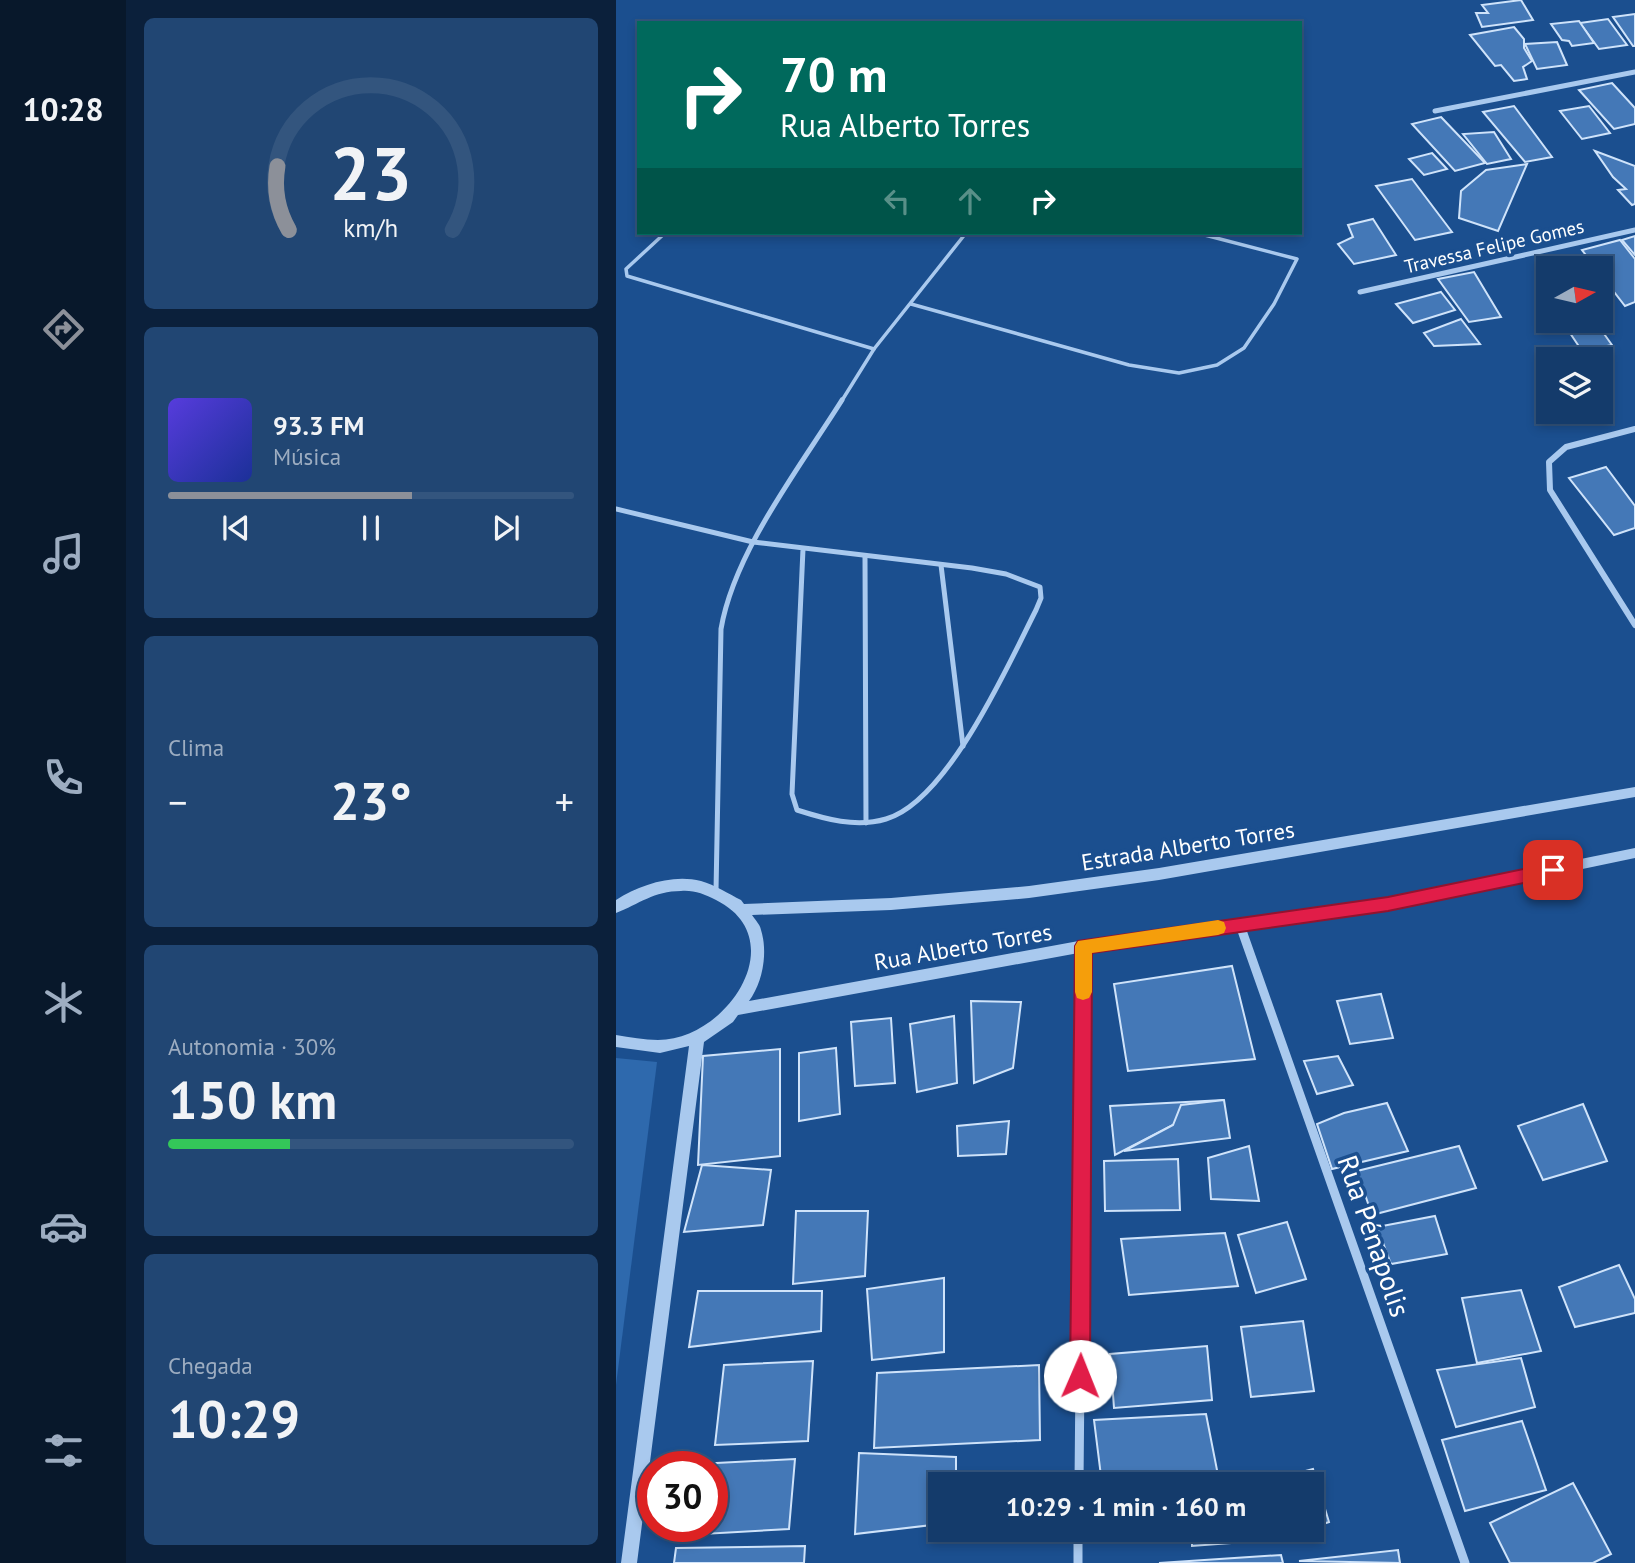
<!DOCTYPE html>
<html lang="pt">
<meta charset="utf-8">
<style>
body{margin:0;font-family:"PT Sans",sans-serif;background:#214673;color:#f1f3f6;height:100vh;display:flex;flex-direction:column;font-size:26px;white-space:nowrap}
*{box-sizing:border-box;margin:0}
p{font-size:23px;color:#9dadc1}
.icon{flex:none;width:38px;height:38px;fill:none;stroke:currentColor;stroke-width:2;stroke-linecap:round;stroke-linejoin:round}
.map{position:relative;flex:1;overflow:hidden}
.side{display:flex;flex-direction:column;gap:18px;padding:18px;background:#0b203b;width:490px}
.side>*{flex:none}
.hud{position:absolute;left:21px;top:21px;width:665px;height:214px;border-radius:0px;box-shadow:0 4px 10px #0003,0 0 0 2px #33557e;background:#00695c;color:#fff;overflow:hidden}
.needle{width:46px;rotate:82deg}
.tools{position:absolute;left:920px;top:256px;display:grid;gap:14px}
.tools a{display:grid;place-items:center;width:77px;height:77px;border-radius:0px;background:#143b6b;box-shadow:0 4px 10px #0003,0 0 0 2px #33557e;font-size:35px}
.speed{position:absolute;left:21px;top:1451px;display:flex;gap:14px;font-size:35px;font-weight:700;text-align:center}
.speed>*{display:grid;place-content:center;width:91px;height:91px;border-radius:50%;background:#143b6b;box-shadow:0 4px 10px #0003,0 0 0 2px #33557e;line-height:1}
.speed .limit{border:10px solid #d22;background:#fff;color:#111}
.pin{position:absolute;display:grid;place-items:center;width:60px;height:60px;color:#fff;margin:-30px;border-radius:14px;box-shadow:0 4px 10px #0006}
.me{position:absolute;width:77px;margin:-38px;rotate:1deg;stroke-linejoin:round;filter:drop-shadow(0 0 5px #0008)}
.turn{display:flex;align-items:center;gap:24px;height:147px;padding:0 28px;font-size:32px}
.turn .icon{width:91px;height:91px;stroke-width:2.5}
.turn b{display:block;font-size:49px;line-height:60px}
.lanes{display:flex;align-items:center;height:66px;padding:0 28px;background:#0003;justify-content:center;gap:35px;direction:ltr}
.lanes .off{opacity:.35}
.big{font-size:52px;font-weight:700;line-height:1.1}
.side .widget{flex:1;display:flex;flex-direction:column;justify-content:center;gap:10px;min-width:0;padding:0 24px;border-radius:10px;background:#214673}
.side .dial{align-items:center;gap:0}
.dial svg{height:182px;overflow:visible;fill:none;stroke:#33557e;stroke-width:7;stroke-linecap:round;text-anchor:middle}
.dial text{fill:#f1f3f6;stroke:none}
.song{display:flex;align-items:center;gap:21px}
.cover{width:84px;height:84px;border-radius:10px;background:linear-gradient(135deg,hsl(250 70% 55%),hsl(230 70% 35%))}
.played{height:7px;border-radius:4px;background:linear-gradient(90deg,#8c9099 60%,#33557e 60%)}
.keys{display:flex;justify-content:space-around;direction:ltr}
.heat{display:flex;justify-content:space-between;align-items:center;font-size:38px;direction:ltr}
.charge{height:10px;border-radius:5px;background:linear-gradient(90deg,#34c759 30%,#33557e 0)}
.trip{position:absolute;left:312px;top:1472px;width:396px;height:70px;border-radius:0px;background:#143b6b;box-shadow:0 4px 10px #0003,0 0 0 2px #33557e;font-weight:700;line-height:70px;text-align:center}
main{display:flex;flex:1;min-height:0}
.dock{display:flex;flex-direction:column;width:126px;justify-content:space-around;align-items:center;background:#08182b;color:#9dadc1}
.dock .icon{width:49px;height:49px}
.dock .current{color:#8c9099}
.dock b{font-size:32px;color:#f1f3f6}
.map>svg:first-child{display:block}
.green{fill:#2e69ad}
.building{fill:#4478b7;stroke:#cfe3fa;stroke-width:2}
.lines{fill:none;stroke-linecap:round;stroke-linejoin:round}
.service-far1{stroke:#a9c9ee;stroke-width:3.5}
.service{stroke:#a9c9ee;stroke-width:5}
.minor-far2{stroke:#a9c9ee;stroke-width:5}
.minor-far1{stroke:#a9c9ee;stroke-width:6}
.minor{stroke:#a9c9ee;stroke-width:9}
.tertiary{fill:#a9c9ee;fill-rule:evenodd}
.route{fill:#e11d48;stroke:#92132f;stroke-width:2}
.slow{fill:#f59e0b}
.labels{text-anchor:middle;stroke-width:7;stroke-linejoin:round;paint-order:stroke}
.far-street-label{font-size:19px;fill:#fff;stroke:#1b4f8f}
.street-label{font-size:23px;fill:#fff;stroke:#1b4f8f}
.near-street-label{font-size:28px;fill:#fff;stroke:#1b4f8f}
</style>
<main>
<nav class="dock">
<b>10:28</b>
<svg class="icon current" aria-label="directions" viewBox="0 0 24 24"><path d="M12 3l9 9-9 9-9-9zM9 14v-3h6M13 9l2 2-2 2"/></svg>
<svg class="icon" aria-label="music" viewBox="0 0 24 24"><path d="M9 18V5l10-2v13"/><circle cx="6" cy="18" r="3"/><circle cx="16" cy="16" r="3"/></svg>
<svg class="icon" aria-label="phone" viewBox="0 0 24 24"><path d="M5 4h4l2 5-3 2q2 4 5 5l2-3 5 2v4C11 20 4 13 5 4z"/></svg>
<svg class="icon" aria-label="climate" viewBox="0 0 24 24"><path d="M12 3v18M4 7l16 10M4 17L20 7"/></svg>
<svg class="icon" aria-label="car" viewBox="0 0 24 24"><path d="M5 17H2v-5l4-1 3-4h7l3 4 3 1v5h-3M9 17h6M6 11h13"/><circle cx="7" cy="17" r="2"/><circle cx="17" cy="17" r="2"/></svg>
<svg class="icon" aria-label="filters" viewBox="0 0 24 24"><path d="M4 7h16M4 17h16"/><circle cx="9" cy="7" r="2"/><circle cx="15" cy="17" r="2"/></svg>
</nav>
<section class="side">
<div class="widget dial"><svg viewBox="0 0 100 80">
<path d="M14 69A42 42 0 1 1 86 69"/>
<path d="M14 69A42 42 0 0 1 9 41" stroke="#8c9099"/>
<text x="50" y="56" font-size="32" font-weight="700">23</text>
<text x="50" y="72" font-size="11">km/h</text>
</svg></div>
<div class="widget">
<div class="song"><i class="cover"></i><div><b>93.3 FM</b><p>Música</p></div></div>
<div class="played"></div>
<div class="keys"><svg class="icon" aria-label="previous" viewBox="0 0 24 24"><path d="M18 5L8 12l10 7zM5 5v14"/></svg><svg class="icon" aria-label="pause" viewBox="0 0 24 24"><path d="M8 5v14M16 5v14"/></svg><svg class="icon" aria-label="next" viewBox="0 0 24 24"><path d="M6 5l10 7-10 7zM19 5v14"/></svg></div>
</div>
<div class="widget"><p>Clima</p>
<div class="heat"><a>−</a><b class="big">23°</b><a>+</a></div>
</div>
<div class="widget"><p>Autonomia · 30%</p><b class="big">150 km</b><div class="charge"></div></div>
<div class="widget"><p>Chegada</p><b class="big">10:29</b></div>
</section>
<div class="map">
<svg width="1019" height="1563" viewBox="0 0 1019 1563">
<rect width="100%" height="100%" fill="#1b4f8f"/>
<polygon class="green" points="0,1058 41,1062 0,1385"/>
<g class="building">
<polygon points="905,0 917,20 866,27 860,13 872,13 866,5"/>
<polygon points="1019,14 1019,46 1017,46 997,17"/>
<polygon points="992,19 1011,45 983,49 964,23"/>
<polygon points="963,21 978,43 956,46 953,41 946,40 935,24"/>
<polygon points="898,27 908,39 908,48 916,61 907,67 911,79 898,81 885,65 879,66 854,35"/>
<polygon points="941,42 951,65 921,69 909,44"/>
<polygon points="996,83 1019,108 1019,124 998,129 963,90"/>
<polygon points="898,106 936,157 909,162 867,112"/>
<polygon points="973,106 994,133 966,139 944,111"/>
<polygon points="825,117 869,163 839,171 796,124"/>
<polygon points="878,132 895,159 871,164 847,134"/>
<polygon points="979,151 1019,166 1019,204 1016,205 1002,190 1010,189 997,177"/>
<polygon points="816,153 831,169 808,175 793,159"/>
<polygon points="911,164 882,231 843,218 845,191 870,170"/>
<polygon points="796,179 836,232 799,240 760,186"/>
<polygon points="757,219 780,255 738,264 722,244 737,237 732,225"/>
<polygon points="1019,236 1019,255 1006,240"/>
<polygon points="1004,240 1019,259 1019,302 1009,306 985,275 985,268 980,268 966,250"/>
<polygon points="858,272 885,317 853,322 822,279"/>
<polygon points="825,292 839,310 797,323 780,304"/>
<polygon points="845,319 864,344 818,346 808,333"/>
<polygon points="981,324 996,345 966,351 950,327"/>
<polygon points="974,350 980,359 936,357 966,351"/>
<polygon points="985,366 997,385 985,387"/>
<polygon points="990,467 1019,506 1019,528 998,535 953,478"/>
<polygon points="616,966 639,1059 512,1071 498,984"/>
<polygon points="765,994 777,1038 734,1044 721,1001"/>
<polygon points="355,1001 405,1002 397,1068 358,1083"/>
<polygon points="338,1016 341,1083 301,1092 294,1024"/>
<polygon points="275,1018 279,1083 239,1086 235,1022"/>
<polygon points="220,1048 224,1114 183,1121 183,1053"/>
<polygon points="164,1049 164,1156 82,1165 87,1056"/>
<polygon points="722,1056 737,1085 701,1094 688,1061"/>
<polygon points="608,1100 557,1125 499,1155 494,1106"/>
<polygon points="608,1100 614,1138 508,1151 557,1125 565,1105"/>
<polygon points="771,1103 792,1151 716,1169 701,1124 728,1113"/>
<polygon points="967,1104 991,1161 927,1180 902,1126"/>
<polygon points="393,1121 390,1154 342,1156 341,1126"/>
<polygon points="633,1146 643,1201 595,1199 592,1158"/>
<polygon points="843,1146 860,1188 756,1215 741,1171"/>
<polygon points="562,1159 564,1210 489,1211 488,1161"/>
<polygon points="86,1165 155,1170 147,1225 68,1232"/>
<polygon points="180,1211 252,1211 249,1276 177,1284"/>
<polygon points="819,1216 831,1254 775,1264 761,1227"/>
<polygon points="671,1222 690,1279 640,1293 622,1235"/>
<polygon points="609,1233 622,1286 513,1295 505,1239"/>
<polygon points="1003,1265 1019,1299 1019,1313 959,1327 943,1287"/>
<polygon points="328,1278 328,1352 256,1360 251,1289"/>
<polygon points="905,1290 925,1351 861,1363 846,1298"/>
<polygon points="82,1291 206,1291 205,1331 73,1347"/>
<polygon points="687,1321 698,1391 635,1397 625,1327"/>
<polygon points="591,1346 596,1400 498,1408 494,1354"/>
<polygon points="905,1358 919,1407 840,1427 821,1370"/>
<polygon points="197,1361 192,1441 99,1445 108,1365"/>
<polygon points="423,1365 424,1440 258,1448 261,1373"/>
<polygon points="590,1414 602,1475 486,1484 478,1420"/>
<polygon points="906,1421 930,1490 849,1511 826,1440"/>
<polygon points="243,1453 340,1457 340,1484 324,1484 324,1524 239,1534"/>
<polygon points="179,1459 173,1529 52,1536 54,1526 96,1526 96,1466 62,1465"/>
<polygon points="697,1469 713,1522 695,1528 695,1484 657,1484 656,1480"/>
<polygon points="643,1476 644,1484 600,1484"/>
<polygon points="957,1483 995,1554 977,1563 894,1563 874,1523"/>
<polygon points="576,1530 655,1530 657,1540 576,1546"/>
<polygon points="189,1546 188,1563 58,1563 60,1548"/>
<polygon points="782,1550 784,1563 683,1561"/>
<polygon points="665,1555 667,1563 543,1563"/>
</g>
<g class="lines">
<g class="service-far1">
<polyline points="49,233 10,269 11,276 258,349"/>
<polyline points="295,304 513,365 563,373 601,365 628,348 658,304 681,259 581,233"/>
<polyline points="225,402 258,349 350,233"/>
</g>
<g class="service">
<path d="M0,509L137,542L356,568L390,574L424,587L425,598L420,610C392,665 332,801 270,819C240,828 209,819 181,810L176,794L187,549"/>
<polyline points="249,557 250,823"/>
<polyline points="325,565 347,746"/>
<path d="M100,891L105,629C118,552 184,467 226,400"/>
</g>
<g class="minor-far2">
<polyline points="819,111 1019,72"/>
<polyline points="744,292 1019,230"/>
</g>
<polyline class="minor-far1" points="1019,429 950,447 933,462 934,490 1019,625"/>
<g class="minor">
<polyline points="624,925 849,1563"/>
<polyline points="463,1484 468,946"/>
<polyline points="462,1530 462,1563"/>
</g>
<path class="tertiary" d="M1019,787V797L543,880L413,898L275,910L136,915C139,920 144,924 145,930C152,952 147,982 133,1001L468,940L772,898L1019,848V858L772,910L468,952L122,1015L117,1022L88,1042L21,1563H5L73,1046L44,1053L0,1047V1035C14,1037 28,1040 42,1040C111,1040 178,939 100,900C88,894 78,890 65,891C38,891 23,904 0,913V900C24,885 56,874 85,881C99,885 113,894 125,900L128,904L275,898L413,886L543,868Z"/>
</g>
<polygon class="route" points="937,863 943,865 945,870 943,875 937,877 772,911 476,953 474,1376 471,1383 464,1386 456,1383 454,1376 459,946 462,941 772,897"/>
<polygon class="slow" points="602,920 608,922 610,928 608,933 602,935 476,953 476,992 473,998 467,1000 461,998 459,992 459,946 462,941"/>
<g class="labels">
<g class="far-street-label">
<text transform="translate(878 246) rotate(-13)" y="7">Travessa Felipe Gomes</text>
</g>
<g class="street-label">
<text transform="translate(572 846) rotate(-9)" y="8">Estrada Alberto Torres</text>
<text transform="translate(347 947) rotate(-10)" y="8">Rua Alberto Torres</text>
</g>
<g class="near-street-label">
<text transform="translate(758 1236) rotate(71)" y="10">Rua Pénapolis</text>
</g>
</g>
</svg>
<div class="tools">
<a><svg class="needle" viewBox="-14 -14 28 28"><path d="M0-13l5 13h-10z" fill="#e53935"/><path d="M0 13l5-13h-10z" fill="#9dadc1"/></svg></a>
<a><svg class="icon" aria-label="layers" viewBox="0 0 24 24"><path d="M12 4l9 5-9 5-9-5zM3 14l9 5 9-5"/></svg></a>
</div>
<div class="speed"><div class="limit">30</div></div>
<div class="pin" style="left:937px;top:870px;background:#d93025"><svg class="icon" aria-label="arrive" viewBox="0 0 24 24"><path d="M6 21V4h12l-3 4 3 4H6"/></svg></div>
<svg class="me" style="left:464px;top:1376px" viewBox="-20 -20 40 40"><circle r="19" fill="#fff"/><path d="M0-13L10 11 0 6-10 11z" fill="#e11d48"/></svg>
<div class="trip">10:29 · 1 min · 160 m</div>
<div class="hud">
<div class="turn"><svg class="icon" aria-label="right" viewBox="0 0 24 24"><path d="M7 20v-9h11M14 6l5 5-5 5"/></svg><div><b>70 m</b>Rua Alberto Torres</div></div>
<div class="lanes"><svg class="icon off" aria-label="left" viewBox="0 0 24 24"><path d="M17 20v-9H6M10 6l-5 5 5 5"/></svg><svg class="icon off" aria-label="ahead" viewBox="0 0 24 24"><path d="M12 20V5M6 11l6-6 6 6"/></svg><svg class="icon" aria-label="right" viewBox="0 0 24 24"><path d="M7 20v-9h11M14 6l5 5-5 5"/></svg></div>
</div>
</div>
</main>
